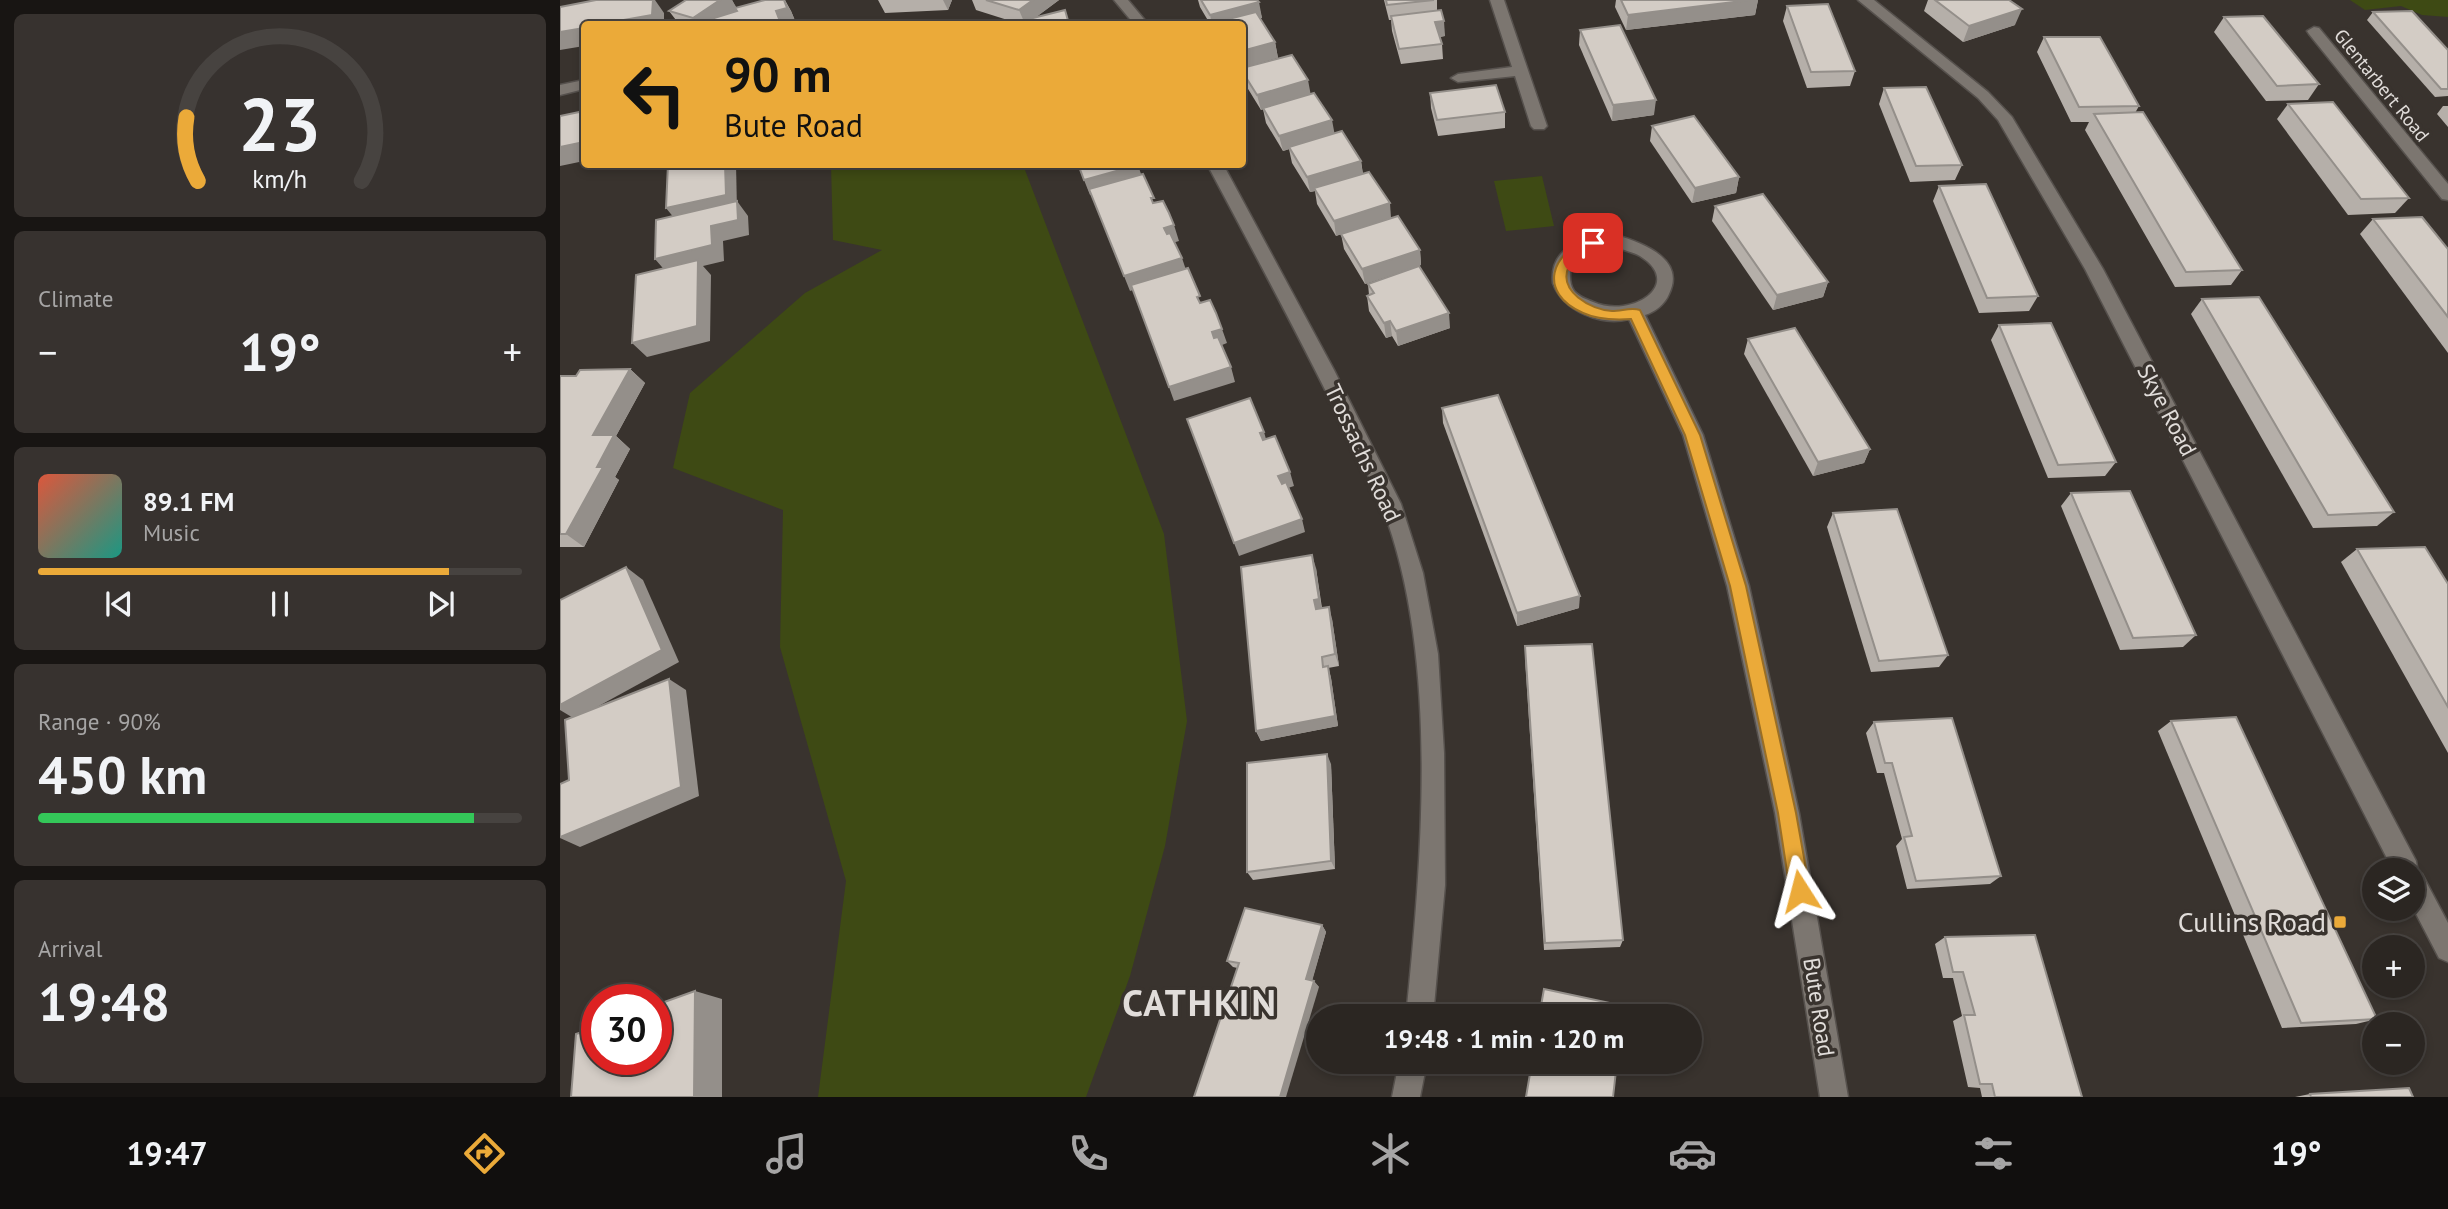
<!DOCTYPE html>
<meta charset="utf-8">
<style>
body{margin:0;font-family:"PT Sans",sans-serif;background:#37322f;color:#f1f3f6;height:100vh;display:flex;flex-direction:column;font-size:26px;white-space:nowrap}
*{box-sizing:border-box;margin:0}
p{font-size:23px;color:#a6a5a5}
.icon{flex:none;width:38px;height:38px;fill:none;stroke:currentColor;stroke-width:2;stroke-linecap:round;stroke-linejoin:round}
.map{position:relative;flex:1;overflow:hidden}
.side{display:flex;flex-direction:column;gap:14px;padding:14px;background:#181513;width:560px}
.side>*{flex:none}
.guide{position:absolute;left:21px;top:21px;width:665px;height:147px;border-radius:7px;box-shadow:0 4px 10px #0003,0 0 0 2px #474340;background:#ebaa39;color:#111;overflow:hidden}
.fabs{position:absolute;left:1802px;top:858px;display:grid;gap:14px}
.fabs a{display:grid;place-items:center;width:63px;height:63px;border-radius:50%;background:#2b2622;box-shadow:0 4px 10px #0003,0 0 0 2px #474340;font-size:35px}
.speed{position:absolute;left:21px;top:984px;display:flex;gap:14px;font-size:35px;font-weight:700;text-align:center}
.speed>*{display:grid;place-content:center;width:91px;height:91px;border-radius:50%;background:#2b2622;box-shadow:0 4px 10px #0003,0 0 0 2px #474340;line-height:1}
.speed .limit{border:10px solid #d22;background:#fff;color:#111}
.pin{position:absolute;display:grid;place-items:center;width:60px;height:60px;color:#fff;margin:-30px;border-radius:14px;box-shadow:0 4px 10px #0006}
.me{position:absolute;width:77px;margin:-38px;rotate:351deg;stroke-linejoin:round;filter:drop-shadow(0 0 5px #0008)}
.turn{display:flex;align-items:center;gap:24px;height:147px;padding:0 28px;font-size:32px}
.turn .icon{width:91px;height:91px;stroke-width:2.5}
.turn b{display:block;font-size:49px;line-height:60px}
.big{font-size:52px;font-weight:700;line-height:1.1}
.side .card{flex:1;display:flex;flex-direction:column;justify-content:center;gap:10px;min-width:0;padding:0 24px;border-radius:10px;background:#37322f}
.side .dial{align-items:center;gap:0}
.dial svg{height:182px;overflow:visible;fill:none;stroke:#474340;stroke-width:7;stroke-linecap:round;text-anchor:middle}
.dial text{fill:#f1f3f6;stroke:none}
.song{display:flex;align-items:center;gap:21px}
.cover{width:84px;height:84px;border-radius:10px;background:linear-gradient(135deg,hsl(10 70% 55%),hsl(170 70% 35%))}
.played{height:7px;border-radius:4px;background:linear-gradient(90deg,#ebaa39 85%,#474340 85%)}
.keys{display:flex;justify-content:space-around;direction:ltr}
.heat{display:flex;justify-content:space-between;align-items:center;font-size:38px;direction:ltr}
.charge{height:10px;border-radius:5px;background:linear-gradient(90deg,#34c759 90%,#474340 0)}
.trip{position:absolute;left:746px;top:1004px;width:396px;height:70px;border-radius:35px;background:#2b2622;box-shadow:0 4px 10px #0003,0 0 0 2px #474340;font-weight:700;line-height:70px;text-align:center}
.menu{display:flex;height:112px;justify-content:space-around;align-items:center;background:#110f0e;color:#a6a5a5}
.menu .icon{width:49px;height:49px}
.menu .selected{color:#ebaa39}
.menu b{font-size:32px;color:#f1f3f6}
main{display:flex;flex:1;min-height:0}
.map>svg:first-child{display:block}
.green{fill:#3e4a14}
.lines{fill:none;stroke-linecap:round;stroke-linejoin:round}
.minor-casing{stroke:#56514d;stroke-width:3}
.minor{fill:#7c7670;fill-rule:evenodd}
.wall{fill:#b5afa9}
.shaded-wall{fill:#948f8a}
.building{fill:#d3ccc5;stroke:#948f8a;stroke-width:2}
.route{fill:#ebaa39;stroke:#996e25;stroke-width:2}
.poi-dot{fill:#ebaa39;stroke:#39332e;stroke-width:2.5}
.labels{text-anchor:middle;stroke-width:7;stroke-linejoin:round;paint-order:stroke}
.far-street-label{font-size:19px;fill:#e1ddda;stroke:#39332e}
.street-label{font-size:23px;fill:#e1ddda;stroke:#39332e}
.near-poi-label{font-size:28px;fill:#e1ddda;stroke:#39332e;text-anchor:end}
.near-district-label{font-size:37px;font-weight:bold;letter-spacing:2px;fill:#e1ddda;stroke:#39332e}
</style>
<main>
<section class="side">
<div class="card dial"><svg viewBox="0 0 100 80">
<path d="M14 69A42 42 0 1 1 86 69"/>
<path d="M14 69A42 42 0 0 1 9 41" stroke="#ebaa39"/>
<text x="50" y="56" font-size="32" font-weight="700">23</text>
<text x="50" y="72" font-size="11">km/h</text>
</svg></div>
<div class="card"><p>Climate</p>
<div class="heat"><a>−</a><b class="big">19°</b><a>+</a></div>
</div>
<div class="card">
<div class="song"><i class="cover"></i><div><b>89.1 FM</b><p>Music</p></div></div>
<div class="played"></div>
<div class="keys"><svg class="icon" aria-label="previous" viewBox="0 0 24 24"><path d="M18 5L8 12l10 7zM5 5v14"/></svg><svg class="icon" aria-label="pause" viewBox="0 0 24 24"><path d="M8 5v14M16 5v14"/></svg><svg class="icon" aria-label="next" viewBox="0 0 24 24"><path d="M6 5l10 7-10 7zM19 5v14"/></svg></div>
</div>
<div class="card"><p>Range · 90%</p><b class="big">450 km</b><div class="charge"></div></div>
<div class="card"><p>Arrival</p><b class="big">19:48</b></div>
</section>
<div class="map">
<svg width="1888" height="1097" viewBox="0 0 1888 1097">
<rect width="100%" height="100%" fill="#39332e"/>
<g class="green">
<polygon points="1790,0 1888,0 1888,17 1862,15 1841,6 1805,10"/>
<polygon points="271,165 471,165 472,168 465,170 604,534 627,721 605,846 570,976 526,1097 258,1097 286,881 220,647 223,510 113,468 130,393 245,293 322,250 273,240"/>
<polygon points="982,176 994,226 946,231 934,181"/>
</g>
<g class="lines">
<defs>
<g id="minor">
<polygon points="554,0 568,0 588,24 574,24"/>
<polygon points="930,0 944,0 987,126 984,129 974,129 971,126 955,76 898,82 891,78 898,74 952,67"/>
<polygon points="1298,0 1314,0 1428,92 1452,117 1543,269 1856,861 1858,873 1862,874 1888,923 1888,962 1879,958 1853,908 1853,870 1833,870 1525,269 1438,120 1418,98"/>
<polygon points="1754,27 1759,28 1888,184 1888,200 1882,199 1749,34 1747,31"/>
<polygon points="24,80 24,89 0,95 0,85"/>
<path d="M647,164H663L774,370L841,504L863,573L878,654L884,753L885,885L873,1017H846C862,859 880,653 821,504C809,474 793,446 779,418C737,332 692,249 647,164Z"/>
<path d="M1056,235C1083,243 1126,259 1109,294C1105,304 1095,312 1085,315L1143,435L1189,586L1239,813L1288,1097H1260L1215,813L1167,586L1123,435L1069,319C1041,326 1003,311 993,283C989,245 1026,237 1056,235ZM1055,247C1063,250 1073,252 1080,256C1125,284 1072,319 1033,302C1026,299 1019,297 1014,291C1011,287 1010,281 1010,276C1010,251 1036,248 1055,247Z"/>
<polygon points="839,1062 867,1062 860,1097 832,1097"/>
</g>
</defs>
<use href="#minor" class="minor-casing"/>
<use href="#minor" class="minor"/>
</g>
<g class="wall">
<polygon points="126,0 172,0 176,8 205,0 225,0 231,11 236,23 231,24 119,24 109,11"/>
<polygon points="318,0 392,0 388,10 325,13"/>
<polygon points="412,0 499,0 476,17 457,23 416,10"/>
<polygon points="638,0 697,0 702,18 700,18 715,42 718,58 682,24 650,24 640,7"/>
<polygon points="824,0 877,0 877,10 885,36 880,37 882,44 883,59 841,64 832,31 831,20 829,20"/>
<polygon points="1056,0 1198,0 1195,15 1066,30 1055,7"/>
<polygon points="1368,0 1449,0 1455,25 1403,42 1364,11"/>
<polygon points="1227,6 1295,71 1290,86 1247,88 1223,21"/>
<polygon points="1813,12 1888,50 1888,96 1875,97 1807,20"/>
<polygon points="1664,17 1759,84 1748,100 1706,101 1654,32"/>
<polygon points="1020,30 1094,115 1052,121 1019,45"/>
<polygon points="1484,37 1579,106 1575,113 1682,270 1671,285 1615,287 1525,130 1529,122 1511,122 1477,52"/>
<polygon points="682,68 751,94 774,134 801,161 803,174 831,218 860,250 861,265 805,284 784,249 781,234 776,236 757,204 755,191 750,192 732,163 729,149 723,151 706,123 703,109 701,110 685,84"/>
<polygon points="1324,88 1402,165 1395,180 1350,182 1319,104"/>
<polygon points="870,93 945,112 945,128 878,136 871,108"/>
<polygon points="1728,104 1849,198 1835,213 1788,215 1717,119"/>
<polygon points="1883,106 1888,106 1888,127 1877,114"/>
<polygon points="1092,126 1179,177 1176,193 1132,203 1090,141"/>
<polygon points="1379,186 1478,296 1469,311 1419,313 1373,201"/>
<polygon points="1155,206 1268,282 1263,297 1213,310 1152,221"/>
<polygon points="1813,219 1888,249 1888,353 1800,234"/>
<polygon points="808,284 890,328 838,346 832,336 826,338 809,311 807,296 809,295"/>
<polygon points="1642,299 1834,512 1817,526 1753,528 1631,314"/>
<polygon points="1439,325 1556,462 1545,476 1488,478 1431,340"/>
<polygon points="1188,339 1310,449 1304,463 1253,476 1184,354"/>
<polygon points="70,369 85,383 56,436 70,449 55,477 59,480 24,547 0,547 0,376 16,376"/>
<polygon points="882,408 1019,608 957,626 883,423"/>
<polygon points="1511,493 1636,635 1623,647 1560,650 1501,506"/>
<polygon points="1273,513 1388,655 1379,667 1311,672 1267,527"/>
<polygon points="1797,549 1888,584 1888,753 1781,562"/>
<polygon points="756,568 762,608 772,619 779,666 768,668 771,678 778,726 701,741 696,731"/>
<polygon points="965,646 1063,940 1060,947 984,950 965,658"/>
<polygon points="1611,721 1817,1019 1796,1024 1722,1028 1598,731"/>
<polygon points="1314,722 1441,876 1430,884 1347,889 1336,846 1342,839 1324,773 1317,773 1306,733"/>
<polygon points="771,764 775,869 693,880 687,872"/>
<polygon points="762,925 766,932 752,980 759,987 673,967 667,961"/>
<polygon points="1385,937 1522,1097 1422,1097 1420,1088 1408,1087 1393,1021 1402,1016 1393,978 1383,978 1375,944"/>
<polygon points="1750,1094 1853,1097 1735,1097"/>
</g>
<g class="shaded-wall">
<polygon points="89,0 95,0 104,13 104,24 41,24"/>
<polygon points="160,0 172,0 178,10 156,24 137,24 133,18"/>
<polygon points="224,0 231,11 236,23 231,24 221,24 216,11"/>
<polygon points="383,0 392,0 388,10"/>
<polygon points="473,0 499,0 467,24 465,24 459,10"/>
<polygon points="1190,0 1198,0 1195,15 1066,30 1068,15"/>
<polygon points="699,2 702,18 676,24 652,24 650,15"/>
<polygon points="1462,9 1455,25 1403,42 1409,26"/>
<polygon points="884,21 885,36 876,37 875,22"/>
<polygon points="24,28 24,46 0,50 0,32"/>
<polygon points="715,42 718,58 682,68 682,51"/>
<polygon points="748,80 751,96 701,110 697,95"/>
<polygon points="1096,100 1094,115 1052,121 1053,105"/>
<polygon points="772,120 775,136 723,151 719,136"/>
<polygon points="24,142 24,161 0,166 0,147"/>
<polygon points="801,161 803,176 754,188 755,191 750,192 747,177"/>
<polygon points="165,164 176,164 177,210 119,224 106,208"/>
<polygon points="578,165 583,180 530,195 524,180"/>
<polygon points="1179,177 1176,193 1132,203 1135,188"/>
<polygon points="177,201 188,216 189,235 163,241 164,261 143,266 151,275 150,341 87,357 72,343 108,274 95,259"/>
<polygon points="830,203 831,218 776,236 774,221"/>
<polygon points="614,225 619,241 609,244 604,228"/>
<polygon points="860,250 861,265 805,284 802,269"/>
<polygon points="622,258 627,273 570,291 564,276"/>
<polygon points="1268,282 1263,297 1213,310 1217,295"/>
<polygon points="889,313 890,328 838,346 836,331"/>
<polygon points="830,321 832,336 826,338 824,323"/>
<polygon points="662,329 667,343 657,347 652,332"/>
<polygon points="671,367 675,382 614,401 609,387"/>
<polygon points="70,369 85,383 56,436 70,449 55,477 59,480 24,547 6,534 37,467 33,435"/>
<polygon points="704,432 708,446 705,447 700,433"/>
<polygon points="1310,449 1304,463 1253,476 1258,462"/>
<polygon points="730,472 734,486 722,490 718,476"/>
<polygon points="742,519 745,532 679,556 674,543"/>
<polygon points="752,555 756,568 762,612 756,609 754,600"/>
<polygon points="66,567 83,580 119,662 15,719 0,710 0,705"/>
<polygon points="1020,596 1019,608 957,626 957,613"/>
<polygon points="769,607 772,619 779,666 775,654"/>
<polygon points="768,666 771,678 778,726 701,741 696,731"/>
<polygon points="109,679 126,690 139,796 20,847 0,838"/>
<polygon points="767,754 771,764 775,869 771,861"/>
<polygon points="762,925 766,932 751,985 746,979"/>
<polygon points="754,981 759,987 726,1097 720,1097"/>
<polygon points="135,991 162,999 162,1097 134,1097"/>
</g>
<g class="building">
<polygon points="36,0 93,0 92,15 41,24 24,24 24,28 0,32 0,7"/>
<polygon points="126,0 160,0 133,18 109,11"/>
<polygon points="205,0 224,0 227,8 216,11 221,24 153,24 151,19 177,11 175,8"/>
<polygon points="426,0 473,0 459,10"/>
<polygon points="641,0 697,0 699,2 650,15"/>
<polygon points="826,0 874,0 827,5"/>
<polygon points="1061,0 1190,0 1068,15"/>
<polygon points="1375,0 1449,0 1462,9 1409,26"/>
<polygon points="1268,4 1295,71 1251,72 1227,6"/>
<polygon points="505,10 509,24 458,24 457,22"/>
<polygon points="881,10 884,21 875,22 882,44 839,49 831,16"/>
<polygon points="1852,11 1888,50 1888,89 1881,89 1813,12"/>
<polygon points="696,12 715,42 682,51 682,24 653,24 653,23"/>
<polygon points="1703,16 1759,84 1717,86 1664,17"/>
<polygon points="1060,25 1096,100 1053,105 1020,30"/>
<polygon points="1484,37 1540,37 1579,106 1519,107"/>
<polygon points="732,55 748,80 697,95 682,71 682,68"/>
<polygon points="936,85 945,112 877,120 870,93"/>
<polygon points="1366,87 1402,165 1356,166 1324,88"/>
<polygon points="754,93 772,120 719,136 703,108"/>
<polygon points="1773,102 1849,198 1801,199 1728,104"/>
<polygon points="24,111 24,142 0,147 0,116"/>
<polygon points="1583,112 1682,270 1626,272 1534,114"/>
<polygon points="1134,116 1179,177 1135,188 1092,126"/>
<polygon points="782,131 801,161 747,177 729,147"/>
<polygon points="108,164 165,164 166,195 106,208"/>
<polygon points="518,164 577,164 578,165 524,180"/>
<polygon points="809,172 830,203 774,221 754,188"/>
<polygon points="583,174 594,198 591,198 593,203 603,201 609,213 614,225 604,228 607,234 610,233 622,258 564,276 529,189"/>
<polygon points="1426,184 1478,296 1427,298 1379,186"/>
<polygon points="1203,194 1268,282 1217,295 1155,206"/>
<polygon points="177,201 178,220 151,226 152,245 95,259 96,220"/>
<polygon points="838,216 860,250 802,269 781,234"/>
<polygon points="1862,217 1888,249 1888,317 1813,219"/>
<polygon points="138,260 137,326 72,343 76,275"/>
<polygon points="859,266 889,313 836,331 830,321 824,323 807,296 814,293 808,284"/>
<polygon points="628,268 640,296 637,297 640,303 650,300 656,313 662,329 652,332 654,338 658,337 671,367 609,387 571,285"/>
<polygon points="1699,297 1834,512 1768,515 1642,299"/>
<polygon points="1491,323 1556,462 1498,465 1439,325"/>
<polygon points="1235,328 1310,449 1258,462 1188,339"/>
<polygon points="70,369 33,435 54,435 37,467 43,467 6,534 0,534 0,376 16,376 20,370"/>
<polygon points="938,395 1020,596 957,613 882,408"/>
<polygon points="690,398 704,432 700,433 703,440 715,436 730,472 718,476 722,484 726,482 742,519 674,543 627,419"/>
<polygon points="1570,491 1636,635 1573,638 1511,493"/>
<polygon points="1337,509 1388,655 1319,661 1273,513"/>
<polygon points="1865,547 1888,584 1888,707 1797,549"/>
<polygon points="752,555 759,599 754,600 756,609 769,607 775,654 762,657 763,667 768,666 775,716 696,731 681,567"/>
<polygon points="66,567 102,650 0,705 0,600"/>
<polygon points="1032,644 1063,940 985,943 965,646"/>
<polygon points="109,679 121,787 0,837 0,784 9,780 5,720"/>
<polygon points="1676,717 1817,1019 1741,1023 1611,721"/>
<polygon points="1392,718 1441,876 1356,881 1344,837 1352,836 1332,763 1325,763 1314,722"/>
<polygon points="767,754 771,861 687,872 687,763"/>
<polygon points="685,908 762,925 746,979 754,981 720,1097 634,1097 679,963 667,961"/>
<polygon points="1475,935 1522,1097 1435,1097 1432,1084 1420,1084 1404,1015 1415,1015 1403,972 1393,972 1385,937"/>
<polygon points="984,989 1064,1006 1063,1017 979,1017"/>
<polygon points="135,991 134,1097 11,1097 16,1034 37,1027 37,1059 96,1059 96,1005"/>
<polygon points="972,1062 1057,1062 1053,1097 966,1097"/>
<polygon points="1849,1088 1853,1097 1751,1097 1750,1094"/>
</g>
<path class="route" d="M1033,238L1040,243C1031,252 1015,252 1009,266C997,291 1031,310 1052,311C1062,311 1071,307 1080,310L1140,435L1186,586L1236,813L1250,891L1247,897L1240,900L1233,897L1230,891L1218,813L1170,586L1125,435L1071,319C1055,320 1038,320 1023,313C977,293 990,251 1033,238Z"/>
<rect class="poi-dot" x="1773" y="915" width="14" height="14" rx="3.5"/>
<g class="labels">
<g class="far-street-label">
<text transform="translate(1822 85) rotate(51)" y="7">Glentarbert Road</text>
</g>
<g class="street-label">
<text transform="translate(1607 410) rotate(62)" y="8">Skye Road</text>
<text transform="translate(803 453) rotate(65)" y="8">Trossachs Road</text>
<text transform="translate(1259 1007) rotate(81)" y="8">Bute Road</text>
</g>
<g class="near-poi-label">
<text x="1766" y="932">Cullins Road</text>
</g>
<g class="near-district-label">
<text x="640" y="1016">CATHKIN</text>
</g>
</g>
</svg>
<div class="fabs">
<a><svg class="icon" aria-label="layers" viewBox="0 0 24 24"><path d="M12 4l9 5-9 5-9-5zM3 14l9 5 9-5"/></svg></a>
<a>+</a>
<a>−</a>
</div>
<div class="speed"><div class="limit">30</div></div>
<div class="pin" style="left:1033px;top:243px;background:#d93025"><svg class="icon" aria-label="arrive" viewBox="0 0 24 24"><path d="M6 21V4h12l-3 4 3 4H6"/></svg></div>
<svg class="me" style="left:1240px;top:891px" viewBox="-20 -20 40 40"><path d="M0-17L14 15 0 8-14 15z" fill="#ebaa39" stroke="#fff" stroke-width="4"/></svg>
<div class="trip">19:48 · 1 min · 120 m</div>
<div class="guide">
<div class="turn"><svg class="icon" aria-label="left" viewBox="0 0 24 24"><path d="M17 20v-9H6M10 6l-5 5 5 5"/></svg><div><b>90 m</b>Bute Road</div></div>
</div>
</div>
</main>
<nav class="menu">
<b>19:47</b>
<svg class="icon selected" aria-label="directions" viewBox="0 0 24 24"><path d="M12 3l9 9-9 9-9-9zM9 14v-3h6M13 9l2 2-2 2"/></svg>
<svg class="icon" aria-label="music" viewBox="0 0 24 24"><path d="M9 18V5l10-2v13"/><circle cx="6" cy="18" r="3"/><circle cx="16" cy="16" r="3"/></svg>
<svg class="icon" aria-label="phone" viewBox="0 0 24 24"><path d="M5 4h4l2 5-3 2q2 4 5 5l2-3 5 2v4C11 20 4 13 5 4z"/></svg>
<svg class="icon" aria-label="climate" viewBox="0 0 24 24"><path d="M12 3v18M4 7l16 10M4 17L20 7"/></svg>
<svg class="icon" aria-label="car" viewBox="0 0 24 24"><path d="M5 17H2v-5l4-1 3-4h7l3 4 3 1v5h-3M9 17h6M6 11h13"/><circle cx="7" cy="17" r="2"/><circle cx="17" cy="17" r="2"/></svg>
<svg class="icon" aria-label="filters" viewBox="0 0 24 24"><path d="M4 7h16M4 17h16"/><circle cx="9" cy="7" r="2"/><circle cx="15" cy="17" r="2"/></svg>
<b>19°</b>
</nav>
